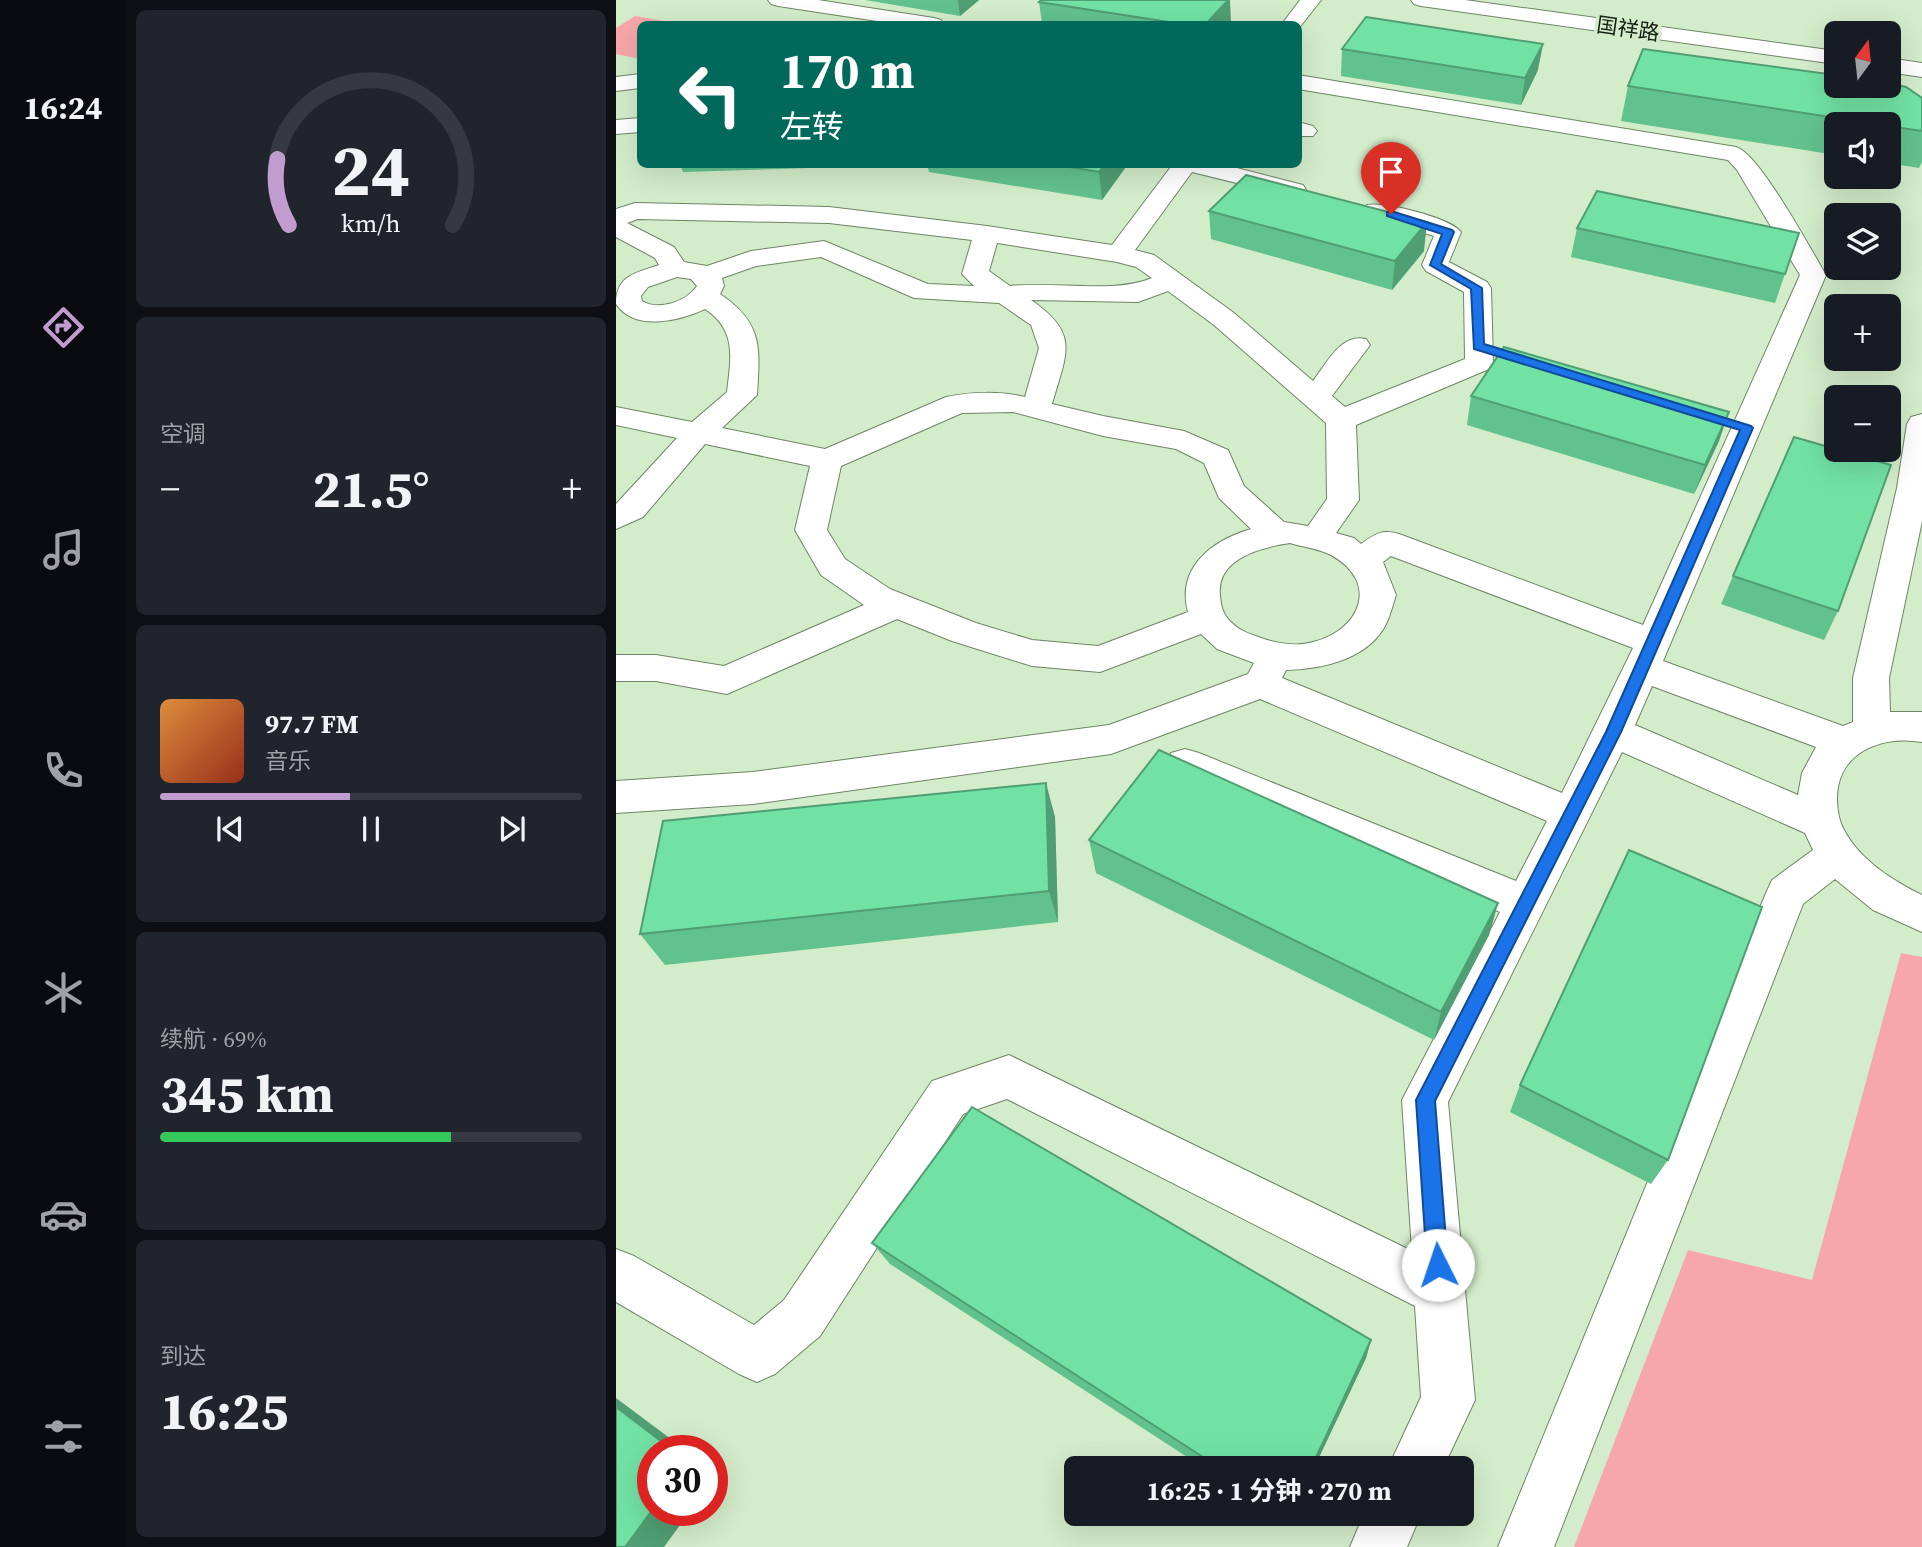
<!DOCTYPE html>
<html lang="zh">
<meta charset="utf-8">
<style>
body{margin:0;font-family:"Source Serif 4","Noto Sans SC",serif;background:#20242c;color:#f1f3f6;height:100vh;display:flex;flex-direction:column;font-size:26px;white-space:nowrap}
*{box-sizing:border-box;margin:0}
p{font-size:23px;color:#9ea1a6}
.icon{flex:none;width:38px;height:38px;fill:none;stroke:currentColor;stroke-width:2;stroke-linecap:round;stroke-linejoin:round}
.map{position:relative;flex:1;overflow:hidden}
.sheet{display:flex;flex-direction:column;gap:10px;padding:10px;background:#0d0f14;width:490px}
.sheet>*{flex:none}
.hud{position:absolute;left:21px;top:21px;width:665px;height:147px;border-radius:10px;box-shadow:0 7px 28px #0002;background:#00695c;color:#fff;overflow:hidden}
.needle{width:46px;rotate:15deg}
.controls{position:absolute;left:1208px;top:21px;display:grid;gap:14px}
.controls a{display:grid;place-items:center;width:77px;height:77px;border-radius:10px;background:#171b24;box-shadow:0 7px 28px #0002;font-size:35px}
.speed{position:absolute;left:21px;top:1435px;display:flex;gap:14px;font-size:35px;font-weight:700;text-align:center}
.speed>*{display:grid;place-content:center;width:91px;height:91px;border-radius:50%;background:#171b24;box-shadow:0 7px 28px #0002;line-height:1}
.speed .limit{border:10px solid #d22;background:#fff;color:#111}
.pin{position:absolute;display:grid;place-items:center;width:60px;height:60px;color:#fff;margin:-72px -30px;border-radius:50% 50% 50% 0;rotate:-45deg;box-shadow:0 0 7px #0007}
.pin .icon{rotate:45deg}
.me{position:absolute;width:77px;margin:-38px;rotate:356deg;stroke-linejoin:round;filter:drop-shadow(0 0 5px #0008)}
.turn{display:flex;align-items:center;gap:24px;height:147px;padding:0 28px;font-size:32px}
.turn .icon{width:91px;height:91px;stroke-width:2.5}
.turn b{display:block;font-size:49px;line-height:60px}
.big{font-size:52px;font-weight:700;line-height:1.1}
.sheet .widget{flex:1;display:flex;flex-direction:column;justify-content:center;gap:10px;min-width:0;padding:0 24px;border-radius:10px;background:#20242c}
.sheet .dial{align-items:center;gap:0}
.dial svg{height:182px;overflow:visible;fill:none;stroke:#363941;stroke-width:7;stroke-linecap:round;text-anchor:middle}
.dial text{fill:#f1f3f6;stroke:none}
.song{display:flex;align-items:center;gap:21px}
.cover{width:84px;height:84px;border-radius:10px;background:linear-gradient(135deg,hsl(30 70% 55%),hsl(10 70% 35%))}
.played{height:7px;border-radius:4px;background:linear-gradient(90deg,#c19ccf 45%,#363941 45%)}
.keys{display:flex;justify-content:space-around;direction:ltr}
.heat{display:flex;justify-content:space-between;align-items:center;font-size:38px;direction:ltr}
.charge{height:10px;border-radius:5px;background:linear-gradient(90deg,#34c759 69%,#363941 0)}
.trip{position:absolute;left:448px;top:1456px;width:410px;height:70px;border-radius:10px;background:#171b24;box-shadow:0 7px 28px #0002;font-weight:700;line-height:70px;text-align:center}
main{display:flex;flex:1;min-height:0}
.menu{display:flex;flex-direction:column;width:126px;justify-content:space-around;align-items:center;background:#090b0e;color:#9ea1a6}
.menu .icon{width:49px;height:49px}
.menu .active{color:#c19ccf}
.menu b{font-size:32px;color:#f1f3f6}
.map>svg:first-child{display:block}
.green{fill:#f8a7a9}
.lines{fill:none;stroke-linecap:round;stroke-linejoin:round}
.minor-casing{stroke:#6e8565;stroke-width:2}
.tertiary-casing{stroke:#6e8565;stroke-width:2}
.minor{fill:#fff;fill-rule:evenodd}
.tertiary{fill:#fff;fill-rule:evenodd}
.wall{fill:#62c28d}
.shaded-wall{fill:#509e73}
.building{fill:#72e2a4;stroke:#509e73;stroke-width:2}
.route{fill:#1a73e8;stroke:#114b97;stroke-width:2}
.labels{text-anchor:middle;stroke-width:7;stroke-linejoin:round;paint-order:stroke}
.far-street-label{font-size:21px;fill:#151e12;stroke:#d3ecca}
</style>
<main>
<nav class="menu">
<b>16:24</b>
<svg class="icon active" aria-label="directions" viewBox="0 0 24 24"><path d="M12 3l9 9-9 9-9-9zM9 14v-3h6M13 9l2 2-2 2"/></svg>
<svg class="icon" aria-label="music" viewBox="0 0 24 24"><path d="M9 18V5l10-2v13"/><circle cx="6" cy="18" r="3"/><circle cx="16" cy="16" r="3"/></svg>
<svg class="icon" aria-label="phone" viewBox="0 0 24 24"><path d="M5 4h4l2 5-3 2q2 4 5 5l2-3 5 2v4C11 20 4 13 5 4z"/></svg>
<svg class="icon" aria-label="climate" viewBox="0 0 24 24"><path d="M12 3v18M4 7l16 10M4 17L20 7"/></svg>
<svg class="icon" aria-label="car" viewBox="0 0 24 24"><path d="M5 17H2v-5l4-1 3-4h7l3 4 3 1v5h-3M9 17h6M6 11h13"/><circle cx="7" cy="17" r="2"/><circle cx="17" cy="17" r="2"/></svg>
<svg class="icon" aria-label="filters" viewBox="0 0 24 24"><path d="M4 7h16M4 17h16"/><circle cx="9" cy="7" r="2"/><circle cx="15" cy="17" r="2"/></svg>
</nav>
<section class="sheet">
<div class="widget dial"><svg viewBox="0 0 100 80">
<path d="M14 69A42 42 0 1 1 86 69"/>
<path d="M14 69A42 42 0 0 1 9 40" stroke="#c19ccf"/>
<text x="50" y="56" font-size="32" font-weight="700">24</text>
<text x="50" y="72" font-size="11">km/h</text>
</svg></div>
<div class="widget"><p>空调</p>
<div class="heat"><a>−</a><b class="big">21.5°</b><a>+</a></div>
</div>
<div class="widget">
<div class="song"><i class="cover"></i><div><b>97.7 FM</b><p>音乐</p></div></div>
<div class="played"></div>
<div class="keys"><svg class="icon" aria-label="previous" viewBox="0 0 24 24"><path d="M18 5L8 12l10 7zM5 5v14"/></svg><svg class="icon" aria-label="pause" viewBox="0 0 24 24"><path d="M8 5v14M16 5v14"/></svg><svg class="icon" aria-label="next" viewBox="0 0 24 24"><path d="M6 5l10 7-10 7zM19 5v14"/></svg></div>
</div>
<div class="widget"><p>续航 · 69%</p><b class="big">345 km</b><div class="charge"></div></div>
<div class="widget"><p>到达</p><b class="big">16:25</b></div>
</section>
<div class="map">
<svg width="1306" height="1547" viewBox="0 0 1306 1547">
<rect width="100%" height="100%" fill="#d3ecca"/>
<g class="green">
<polygon points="19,16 67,24 24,24 24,59 0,54 0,28"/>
<polygon points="1285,953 1306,957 1306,1547 958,1547 1072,1250 1196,1280"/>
</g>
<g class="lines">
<defs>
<g id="minor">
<polygon points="152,0 202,0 318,18 325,20 328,24 281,24 162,6 155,4"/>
<polygon points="684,0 705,0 683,28 682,24 666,24"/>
<polygon points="24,74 24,88 0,91 0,77"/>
<path d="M682,75L1120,147C1143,153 1195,250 1210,275L1047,661L1227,726L1237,722V678L1281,488L1291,424L1295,417L1306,414V521L1273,678L1274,712H1306V742C1266,735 1221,752 1221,799C1221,809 1223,821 1228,830C1243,859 1277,881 1306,895V932L1257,910L1219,879L1187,904L938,1547H882L1150,893L1156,880L1197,850L1189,833L1006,752L832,1102L859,1400L827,1468H772L805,1397L799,1306L391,1099L347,1114L204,1336L159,1374L141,1382L123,1374L0,1302V1249L18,1256L138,1325L168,1300L316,1081L393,1055L796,1251L786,1100L884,912L555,775L550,764L555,753L569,749L583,753L900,881L931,821L644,699L495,754L137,804L0,813V781L137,772L493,725L632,674L638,663L601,649L585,634L484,672L416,666L336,641L281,619L111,694L40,681H0V655H40L108,666L248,605L205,575L179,530L194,466L89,444L27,517L0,529V504L61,438L0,425V407L76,422L111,392C115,358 121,330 89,309C63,321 19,332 0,304C0,275 20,273 43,265L39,258L0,237V209L19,203L213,207L371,226L496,245L557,164H605L687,185L690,190L687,195L678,197L576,172L519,250L538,255L618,313L697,381C711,363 725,333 750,339L754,345L716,396L729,407L849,359L848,292L810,271L806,265L818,236L751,215L747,210L751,205C768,201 835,218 845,232L833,262L871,282L875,288L877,363L873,369L740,425L743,500L720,533L738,538L745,544C759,534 766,529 783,534L1027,625L1184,275L1121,170L1112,160L682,89ZM22,219L213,223L356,240L346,274L358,286L312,284L208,241L135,251L91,266L68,262L58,247L11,223ZM381,243L501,262L520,267L536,278C499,294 437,281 394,286L373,271ZM205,257L298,298L383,303L415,325L423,348L409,397C386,391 353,392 330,397L209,449L106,428L141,395C144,347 147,323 104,294L108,286L106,278L140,266ZM61,277L75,279L81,286C70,302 43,311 26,301L25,296L32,287ZM552,291L598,325L710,423L711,499L692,526L668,522L628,486L612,450L568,431L487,416L436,404C450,354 465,334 415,300L522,302ZM397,412L487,436L560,449L588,463L603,498L635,529C597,540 560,567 572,612L482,646L416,640L360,623L274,589L229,559L211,530L225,466L346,413ZM674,543C687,547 704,549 715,555C764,582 745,630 697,642C681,647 660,643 645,638C634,634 624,631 616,623C607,615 605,607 604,595C600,558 647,547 674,543ZM775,556L1017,648L946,793L666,678L670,670C707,669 754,659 771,622C775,613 777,604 780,595L767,562ZM1036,686L1200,747L1186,773L1182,795L1019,725Z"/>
<polygon points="24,118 24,132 0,134 0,120"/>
<polygon points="682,122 697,126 701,131 697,136 682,136"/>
<polygon points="748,1514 805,1514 791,1547 734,1547"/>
</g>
<g id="tertiary">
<polygon points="795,0 849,0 1220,51 1220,64 805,6 798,4"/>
<polygon points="1272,58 1306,63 1306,77 1272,72"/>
</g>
</defs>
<use href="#minor" class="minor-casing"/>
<use href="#tertiary" class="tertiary-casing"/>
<use href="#minor" class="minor"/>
<use href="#tertiary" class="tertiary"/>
</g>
<g class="wall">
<polygon points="249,0 363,0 344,16"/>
<polygon points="423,2 615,23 614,24 426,24"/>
<polygon points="726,49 922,70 905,105 725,76"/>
<polygon points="1012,86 1306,98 1306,162 1303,168 1272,163 1272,124 1220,124 1220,155 1005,121"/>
<polygon points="64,164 255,164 254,166 67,172"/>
<polygon points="311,164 512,164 486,200 313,172"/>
<polygon points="593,211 808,251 776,290 595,239"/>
<polygon points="961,228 1169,274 1159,303 955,257"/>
<polygon points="855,396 1103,441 1078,494 851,425"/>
<polygon points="1117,576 1222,611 1208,640 1105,604"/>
<polygon points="439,817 442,922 49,965 24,934"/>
<polygon points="473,840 882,903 873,935 818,1040 480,873"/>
<polygon points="904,1085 1052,1160 1035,1184 894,1112"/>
<polygon points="256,1243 755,1340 750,1358 698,1468 588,1468 274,1264"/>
<polygon points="659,1514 677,1514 673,1523"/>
</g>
<g class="shaded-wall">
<polygon points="342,0 363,0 344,16"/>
<polygon points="612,0 614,0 615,23 614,24 590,24"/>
<polygon points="927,44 922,70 905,105 909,78"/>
<polygon points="489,164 512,164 486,200 483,172"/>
<polygon points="811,222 808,251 776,290 779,261"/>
<polygon points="1113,412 1103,441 1078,494 1089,465"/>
<polygon points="430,783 439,817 442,922 433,891"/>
<polygon points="882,903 873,935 818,1040 825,1012"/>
<polygon points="755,1340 750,1358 698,1468 695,1468"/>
<polygon points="0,1398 71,1451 58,1451 0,1407"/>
<polygon points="96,1470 102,1474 96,1481"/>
<polygon points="37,1509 37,1510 75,1510 48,1547 9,1547"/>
</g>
<g class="building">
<polygon points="425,0 612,0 590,24 566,24 423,2"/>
<polygon points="750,17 927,44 909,78 726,49"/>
<polygon points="1027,49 1220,75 1220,86 1272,86 1272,83 1290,87 1306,98 1306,131 1272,126 1272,124 1260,124 1012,86"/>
<polygon points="436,164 489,164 483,172"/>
<polygon points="630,175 811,222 779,261 593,211"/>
<polygon points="981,191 1183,233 1169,274 961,228"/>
<polygon points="888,347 1113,412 1089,465 855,396"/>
<polygon points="1178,437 1275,465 1222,611 1117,576"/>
<polygon points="543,750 882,903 825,1012 473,840"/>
<polygon points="430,783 433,891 24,934 47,821"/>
<polygon points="1013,850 1146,907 1052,1160 904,1085"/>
<polygon points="356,1107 755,1340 695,1468 604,1468 256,1243"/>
<polygon points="0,1407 58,1451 37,1451 37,1509 9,1547 0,1547"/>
</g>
<polygon class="route" points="775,211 836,230 838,232 825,264 866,288 868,344 1135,426 1137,428 1005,732 819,1101 832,1265 829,1272 822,1275 814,1272 811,1265 800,1100 990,732 1124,430 858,349 855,289 814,265 826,234 771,216 771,212"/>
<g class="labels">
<g class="far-street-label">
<text transform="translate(1012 29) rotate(8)" y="7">国祥路</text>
</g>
</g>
</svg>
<div class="controls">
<a><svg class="needle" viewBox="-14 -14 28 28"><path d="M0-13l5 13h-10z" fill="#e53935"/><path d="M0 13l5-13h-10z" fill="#9ea1a6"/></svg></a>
<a><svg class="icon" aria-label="sound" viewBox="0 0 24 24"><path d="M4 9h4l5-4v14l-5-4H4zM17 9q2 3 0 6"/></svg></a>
<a><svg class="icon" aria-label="layers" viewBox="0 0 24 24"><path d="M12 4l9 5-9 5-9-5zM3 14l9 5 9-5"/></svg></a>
<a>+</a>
<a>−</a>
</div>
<div class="speed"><div class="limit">30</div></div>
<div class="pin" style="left:775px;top:214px;background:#d93025"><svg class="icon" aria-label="arrive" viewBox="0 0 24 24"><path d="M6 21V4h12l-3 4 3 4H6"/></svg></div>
<svg class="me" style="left:822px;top:1265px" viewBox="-20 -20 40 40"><circle r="19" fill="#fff"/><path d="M0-13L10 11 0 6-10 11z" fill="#1a73e8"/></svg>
<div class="trip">16:25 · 1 分钟 · 270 m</div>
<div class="hud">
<div class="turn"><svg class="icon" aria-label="left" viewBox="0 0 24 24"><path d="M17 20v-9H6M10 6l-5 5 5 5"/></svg><div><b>170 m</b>左转</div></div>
</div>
</div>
</main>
